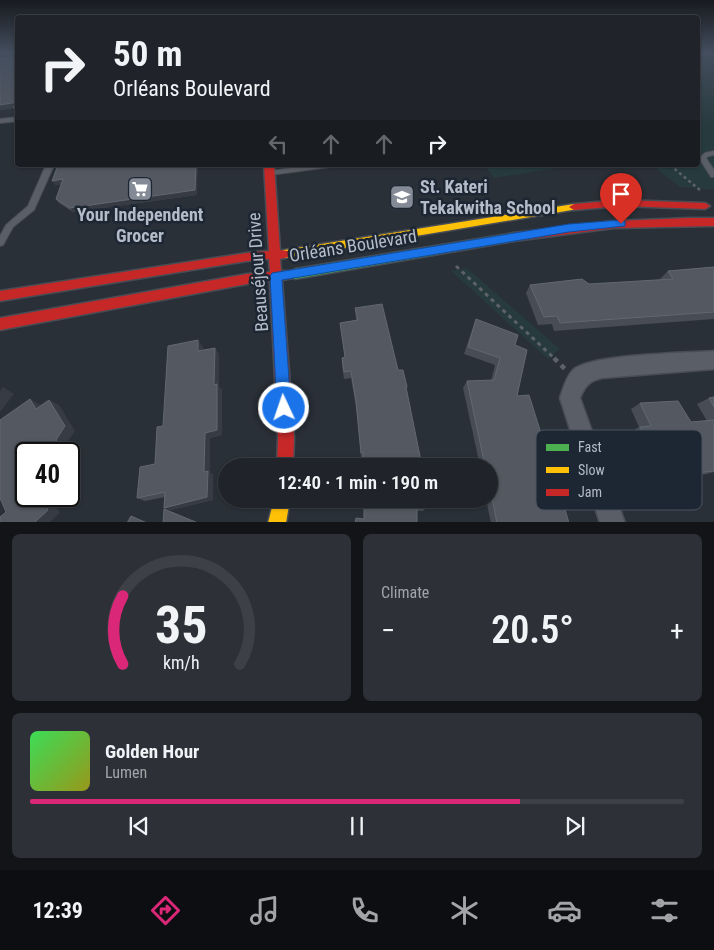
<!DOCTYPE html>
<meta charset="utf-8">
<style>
body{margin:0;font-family:"Roboto Condensed",sans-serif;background:#2d3036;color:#f1f3f6;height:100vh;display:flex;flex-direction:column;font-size:19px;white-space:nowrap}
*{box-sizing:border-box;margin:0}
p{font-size:16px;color:#a2a4a8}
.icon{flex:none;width:28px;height:28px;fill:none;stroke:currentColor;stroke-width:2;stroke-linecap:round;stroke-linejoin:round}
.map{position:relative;height:522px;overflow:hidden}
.sheet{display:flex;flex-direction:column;gap:12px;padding:12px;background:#121417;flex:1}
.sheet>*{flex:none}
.banner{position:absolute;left:15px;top:15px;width:685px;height:152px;border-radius:5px;box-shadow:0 1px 4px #0004,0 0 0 1px #3d4147;background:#20242a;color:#f1f3f6;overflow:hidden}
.speed{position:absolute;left:15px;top:442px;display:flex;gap:10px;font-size:25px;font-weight:700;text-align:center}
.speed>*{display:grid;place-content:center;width:65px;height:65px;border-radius:50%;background:#20242a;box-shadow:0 1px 4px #0004,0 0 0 1px #3d4147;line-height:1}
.speed .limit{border:2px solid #111;border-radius:8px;background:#fff;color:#111}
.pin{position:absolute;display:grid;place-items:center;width:42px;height:42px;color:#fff;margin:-51px -21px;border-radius:50% 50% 50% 0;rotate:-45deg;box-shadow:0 0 5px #0007}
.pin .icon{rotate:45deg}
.me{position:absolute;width:55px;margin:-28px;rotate:357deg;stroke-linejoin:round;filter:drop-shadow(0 0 4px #0008)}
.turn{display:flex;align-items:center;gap:18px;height:105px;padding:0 15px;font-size:22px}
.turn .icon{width:65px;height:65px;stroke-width:2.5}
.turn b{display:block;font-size:35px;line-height:42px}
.lanes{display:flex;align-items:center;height:48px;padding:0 15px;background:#0003;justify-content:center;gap:25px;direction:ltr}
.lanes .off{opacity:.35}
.big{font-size:38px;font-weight:600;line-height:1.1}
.sheet .widget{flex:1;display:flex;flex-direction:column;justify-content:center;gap:8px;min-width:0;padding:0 18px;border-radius:8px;background:#2d3036}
.sheet .dial{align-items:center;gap:0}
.dial svg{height:130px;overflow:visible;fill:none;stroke:#3d4147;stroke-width:7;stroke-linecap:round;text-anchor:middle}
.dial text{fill:#f1f3f6;stroke:none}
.song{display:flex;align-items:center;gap:15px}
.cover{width:60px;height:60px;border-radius:8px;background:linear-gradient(135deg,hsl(130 70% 55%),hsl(60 70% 35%))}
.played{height:5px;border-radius:2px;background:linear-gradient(90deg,#db2777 75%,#3d4147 75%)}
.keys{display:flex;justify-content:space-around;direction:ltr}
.heat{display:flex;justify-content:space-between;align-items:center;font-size:28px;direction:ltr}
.sheet .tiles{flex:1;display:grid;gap:12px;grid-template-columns:1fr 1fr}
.widget:last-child{grid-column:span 2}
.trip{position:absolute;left:218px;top:458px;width:280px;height:50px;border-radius:25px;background:#20242a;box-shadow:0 1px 4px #0004,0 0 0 1px #3d4147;font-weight:600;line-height:50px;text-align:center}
.menu{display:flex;height:80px;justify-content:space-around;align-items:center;background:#0d0e11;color:#a2a4a8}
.menu .icon{width:35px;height:35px}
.menu .selected{color:#db2777}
.menu b{font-size:22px;color:#f1f3f6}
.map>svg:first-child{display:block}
.green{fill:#273a3e}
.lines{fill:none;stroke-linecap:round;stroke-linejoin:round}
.lane-casing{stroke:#484c55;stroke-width:2}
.street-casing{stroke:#484c55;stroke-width:3}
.fast-casing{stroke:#484c55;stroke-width:3}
.slow-casing{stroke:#484c55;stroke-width:3}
.jam-casing{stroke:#484c55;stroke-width:3}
.path-far2{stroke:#5c6268;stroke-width:2.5;stroke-dasharray:3 3;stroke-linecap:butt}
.path-far1{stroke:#5c6268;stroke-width:3;stroke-dasharray:4 4;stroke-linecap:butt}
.path{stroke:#5c6268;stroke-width:4.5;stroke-dasharray:5 5;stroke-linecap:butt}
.lane{fill:#5a5e66;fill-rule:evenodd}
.street{fill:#5a5e66;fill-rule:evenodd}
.fast{fill:#4caf50;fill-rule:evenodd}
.slow{fill:#ffc107;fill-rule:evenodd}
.jam{fill:#c62828;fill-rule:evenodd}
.wall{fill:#474c55}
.shaded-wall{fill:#373c44}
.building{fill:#535861;stroke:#626872}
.route{fill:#1a73e8;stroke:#114b97}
.labels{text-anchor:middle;stroke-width:5;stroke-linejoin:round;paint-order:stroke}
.poi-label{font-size:18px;font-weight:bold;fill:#b4bcc9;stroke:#1d2633;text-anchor:start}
.street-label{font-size:18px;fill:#b4bcc9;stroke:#1d2633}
.key{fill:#1d2633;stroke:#4a5360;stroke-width:1}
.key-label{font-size:14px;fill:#b4bcc9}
</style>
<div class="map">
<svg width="714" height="523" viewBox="0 0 714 523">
<rect width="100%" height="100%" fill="#2a3038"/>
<g class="green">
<polygon points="698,53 714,53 714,190 680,187 652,165 698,165"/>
<polygon points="484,165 576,165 494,178"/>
<polygon points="467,268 560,349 548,359 451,271"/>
</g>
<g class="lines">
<defs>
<g id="lane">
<polygon points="18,117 18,121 0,123 0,119"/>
<polygon points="714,151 714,155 709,156 706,158 714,170 714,177 711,177 699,158 705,153"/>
<polygon points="46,165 54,165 34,210 13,227 3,245 0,246 0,236 6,225 28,206"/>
<polygon points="313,165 334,165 330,167 270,175 266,173 270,171"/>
</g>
<path id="street" d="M714,351V369L602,378C589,381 585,386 580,398L625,523H600L560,398C563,389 566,377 573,370C590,354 687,353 714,351Z"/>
<polygon id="fast" points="514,233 519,237 514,241 295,279 291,277 289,274 291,271 295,269"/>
<g id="slow">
<polygon points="574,204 579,207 578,209 284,258 278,254 284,250"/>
<polygon points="274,499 290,499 286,523 268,523"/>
</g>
<g id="jam">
<polygon points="264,165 274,165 280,250 288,251 290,254 288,257 280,259 281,271 299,271 301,274 299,277 282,280 294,438 293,466 277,466 278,438 270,281 247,284 0,330 0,318 247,274 270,272 269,259 247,261 0,301 0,291 247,253 269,251"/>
<polygon points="621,200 705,203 710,206 705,209 621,206 574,210 569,207 574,204"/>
<polygon points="689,218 714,218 714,226 614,228 514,241 509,237 514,233 614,221"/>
</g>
</defs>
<use href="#lane" class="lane-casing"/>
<use href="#street" class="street-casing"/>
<use href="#fast" class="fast-casing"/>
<use href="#slow" class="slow-casing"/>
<use href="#jam" class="jam-casing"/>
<polyline class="path-far2" points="670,165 701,191"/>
<polyline class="path-far1" points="456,266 555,359"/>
<polyline class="path" points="554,358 565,369"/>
<use href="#lane" class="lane"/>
<use href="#street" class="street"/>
<use href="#fast" class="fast"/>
<use href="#slow" class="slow"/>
<use href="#jam" class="jam"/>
</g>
<g class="wall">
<polygon points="18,58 18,112 16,112 13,108 0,110"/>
<polygon points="58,165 197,195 73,212 59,203 56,199 61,184 55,185"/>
<polygon points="714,267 714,319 554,331 552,324 538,325 526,293 530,285 589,284 660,280 660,279 668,271"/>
<polygon points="355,308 398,370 407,387 406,391 363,457 361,457 356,407 351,378 344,379 342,365 342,358 345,357 340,323 356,320"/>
<polygon points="476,319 515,345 517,396 550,462 544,466 537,467 545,492 569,523 491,523 486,499 489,499 489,466 480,466 463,388 467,381 491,381 495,365 464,354 473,327"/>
<polygon points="203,347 203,350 215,348 219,355 219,387 222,390 222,435 210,438 210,473 213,475 213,500 171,510 164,508 165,497 145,501 137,498 155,464 163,426"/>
<polygon points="714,397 714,472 707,474 683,477 661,478 659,473 649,474 631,432 639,427 631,409 640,403 691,422 707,421 697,404 709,398"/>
<polygon points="364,499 426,508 423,511 417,511 364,519"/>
</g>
<g class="shaded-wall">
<polygon points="18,102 13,107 13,108 0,110 0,105"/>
<polygon points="196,165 198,165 197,195 73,212 70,208"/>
<polygon points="63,179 67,184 55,185 52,181"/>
<polygon points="198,340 203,347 203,358 198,351"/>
<polygon points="215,348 219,355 219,387 222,390 222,435 210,438 210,473 213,475 213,500 171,510 164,508 204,472 205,433 214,385"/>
<polygon points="3,387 14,394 0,412 0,391"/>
<polygon points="30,399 41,405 36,409"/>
<polygon points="49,400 59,405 75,431 66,444 74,458 69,462 69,454 63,454 56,440"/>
<polygon points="40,496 50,496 60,513 49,523 34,523"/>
</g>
<g class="building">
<polygon points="0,58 18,58 18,102 0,105"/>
<polygon points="18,103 18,107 13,107"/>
<polygon points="58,165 196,165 195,190 70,208 56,199 63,179 52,181"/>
<polygon points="714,267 714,312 560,323 557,316 544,317 530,285 582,279 589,284 673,279 668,271"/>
<polygon points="382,304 398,370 403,370 407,387 406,387 422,466 364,466 363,452 361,453 356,401 351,371 344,372 342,358 345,357 340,323 358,320 355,308"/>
<polygon points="476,319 518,335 515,345 527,350 517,396 529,395 550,462 536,463 545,492 560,492 569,523 497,523 489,483 489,466 485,466 467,381 494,380 500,358 468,347"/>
<polygon points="198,340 198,351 215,348 214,385 217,384 217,430 205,433 204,472 208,471 207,497 164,508 165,492 137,498 140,467 155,464 157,427 163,426 168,346"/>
<polygon points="714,397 714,407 709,398"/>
<polygon points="30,399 36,409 49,400 65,426 56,440 64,453 63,454 26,454 26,496 40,496 48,510 34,523 0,523 0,517 6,512 0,498 0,420"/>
<polygon points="678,401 691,422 714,420 714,471 695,473 673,474 671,469 660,470 640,427 651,426 640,403"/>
<polygon points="364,499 425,499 426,508 417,508 417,523 355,523 356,518 364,519"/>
<polygon points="164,509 198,523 163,523"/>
<polygon points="131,516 147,523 127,523"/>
</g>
<linearGradient id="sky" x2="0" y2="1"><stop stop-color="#171a1f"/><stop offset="0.42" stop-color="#444e5e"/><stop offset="1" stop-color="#444e5e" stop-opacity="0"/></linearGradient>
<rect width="714" height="126" fill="url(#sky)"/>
<polygon class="route" points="621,220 625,221 625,226 569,232 282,280 291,408 289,414 284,416 279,414 277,408 270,276 272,273 569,224"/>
<defs>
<symbol id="supermarket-square" viewBox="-11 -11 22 22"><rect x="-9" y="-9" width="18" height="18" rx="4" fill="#848b96" stroke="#1d2633"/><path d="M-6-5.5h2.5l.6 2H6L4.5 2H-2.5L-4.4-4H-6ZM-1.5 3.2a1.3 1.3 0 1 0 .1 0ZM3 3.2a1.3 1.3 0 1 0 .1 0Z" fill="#fff"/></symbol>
<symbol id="school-square" viewBox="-11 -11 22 22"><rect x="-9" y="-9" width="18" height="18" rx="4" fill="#848b96" stroke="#1d2633"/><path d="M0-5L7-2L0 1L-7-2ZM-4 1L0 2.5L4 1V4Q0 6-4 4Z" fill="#fff"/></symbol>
</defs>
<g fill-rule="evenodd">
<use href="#supermarket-square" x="126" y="175" width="28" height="28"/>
<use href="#school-square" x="388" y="183" width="28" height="28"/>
</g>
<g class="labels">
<g class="poi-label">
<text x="420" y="193">St. Kateri<tspan x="420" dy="21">Tekakwitha School</tspan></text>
<text x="140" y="221" text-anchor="middle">Your Independent<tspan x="140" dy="21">Grocer</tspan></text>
</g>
<g class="street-label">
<text transform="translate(353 246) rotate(-9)" y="6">Orléans Boulevard</text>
<text transform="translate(258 272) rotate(-94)" y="6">Beauséjour Drive</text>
</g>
</g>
<rect x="536" y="430" width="166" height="80" rx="8" class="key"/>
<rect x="546" y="444" width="23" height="7" fill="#4caf50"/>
<rect x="546" y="467" width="23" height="6" fill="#ffc107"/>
<rect x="546" y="489" width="23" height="7" fill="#c62828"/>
<g class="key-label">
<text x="578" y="452">Fast</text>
<text x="578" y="475">Slow</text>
<text x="578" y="497">Jam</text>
</g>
</svg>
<div class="speed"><div class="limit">40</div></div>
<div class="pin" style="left:621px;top:224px;background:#d93025"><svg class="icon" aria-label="arrive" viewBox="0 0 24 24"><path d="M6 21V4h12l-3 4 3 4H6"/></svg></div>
<svg class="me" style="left:284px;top:408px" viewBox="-20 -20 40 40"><circle r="17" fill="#1a73e8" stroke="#fff" stroke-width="3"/><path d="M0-11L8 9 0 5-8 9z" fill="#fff"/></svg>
<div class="trip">12:40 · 1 min · 190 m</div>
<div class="banner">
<div class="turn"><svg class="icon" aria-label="right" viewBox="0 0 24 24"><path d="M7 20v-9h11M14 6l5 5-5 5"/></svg><div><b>50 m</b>Orléans Boulevard</div></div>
<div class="lanes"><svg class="icon off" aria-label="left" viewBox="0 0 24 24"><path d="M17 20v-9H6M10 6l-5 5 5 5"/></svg><svg class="icon off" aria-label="ahead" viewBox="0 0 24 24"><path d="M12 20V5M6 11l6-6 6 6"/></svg><svg class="icon off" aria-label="ahead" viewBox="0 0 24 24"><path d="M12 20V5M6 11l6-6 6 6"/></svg><svg class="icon" aria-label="right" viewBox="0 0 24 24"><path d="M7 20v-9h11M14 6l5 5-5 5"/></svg></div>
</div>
</div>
<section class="sheet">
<div class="tiles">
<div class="widget dial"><svg viewBox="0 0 100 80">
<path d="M14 69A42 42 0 1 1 86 69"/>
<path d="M14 69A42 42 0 0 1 14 27" stroke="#db2777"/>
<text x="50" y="56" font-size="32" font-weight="700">35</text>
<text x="50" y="72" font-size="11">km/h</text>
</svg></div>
<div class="widget"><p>Climate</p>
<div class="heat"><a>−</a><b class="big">20.5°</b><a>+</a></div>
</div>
<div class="widget">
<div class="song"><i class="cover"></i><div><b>Golden Hour</b><p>Lumen</p></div></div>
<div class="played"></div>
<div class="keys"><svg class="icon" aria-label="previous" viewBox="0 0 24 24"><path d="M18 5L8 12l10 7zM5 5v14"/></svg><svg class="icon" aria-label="pause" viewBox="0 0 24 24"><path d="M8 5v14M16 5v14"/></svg><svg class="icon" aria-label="next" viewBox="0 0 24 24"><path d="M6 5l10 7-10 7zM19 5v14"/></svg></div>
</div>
</div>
</section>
<nav class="menu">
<b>12:39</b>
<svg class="icon selected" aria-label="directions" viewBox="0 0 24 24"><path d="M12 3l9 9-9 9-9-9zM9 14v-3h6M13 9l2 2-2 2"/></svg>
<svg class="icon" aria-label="music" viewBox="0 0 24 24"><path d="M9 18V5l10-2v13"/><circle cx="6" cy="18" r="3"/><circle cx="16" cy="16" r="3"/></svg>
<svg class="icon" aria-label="phone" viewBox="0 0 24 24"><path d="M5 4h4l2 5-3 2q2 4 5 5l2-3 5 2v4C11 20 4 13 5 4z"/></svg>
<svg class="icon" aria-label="climate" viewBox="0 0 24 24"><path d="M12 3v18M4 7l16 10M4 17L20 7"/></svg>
<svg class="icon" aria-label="car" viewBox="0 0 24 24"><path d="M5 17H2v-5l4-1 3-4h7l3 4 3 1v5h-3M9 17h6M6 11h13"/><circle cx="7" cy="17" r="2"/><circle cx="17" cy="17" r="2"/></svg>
<svg class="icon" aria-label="filters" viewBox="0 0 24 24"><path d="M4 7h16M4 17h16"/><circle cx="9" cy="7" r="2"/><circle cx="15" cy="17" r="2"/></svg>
</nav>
